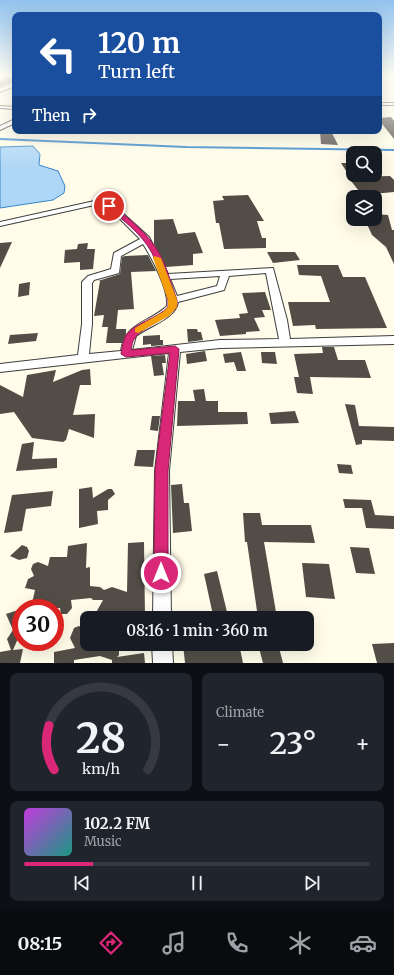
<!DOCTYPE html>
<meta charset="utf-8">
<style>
body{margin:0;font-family:Merriweather,serif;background:#20242c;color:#f1f3f6;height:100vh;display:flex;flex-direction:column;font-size:15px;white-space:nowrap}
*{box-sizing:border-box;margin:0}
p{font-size:13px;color:#9ea1a6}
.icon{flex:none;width:22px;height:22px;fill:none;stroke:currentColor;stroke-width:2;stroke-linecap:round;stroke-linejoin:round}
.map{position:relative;height:663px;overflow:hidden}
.drawer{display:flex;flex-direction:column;gap:10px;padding:10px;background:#0d0f14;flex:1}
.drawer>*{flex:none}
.top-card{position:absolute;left:12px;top:12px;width:370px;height:122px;border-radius:8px;box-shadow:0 4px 16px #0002;background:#1a4fa0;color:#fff;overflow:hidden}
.buttons{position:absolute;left:346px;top:146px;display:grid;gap:8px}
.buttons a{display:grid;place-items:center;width:36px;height:36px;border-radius:8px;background:#171b24;box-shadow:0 4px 16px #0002;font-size:20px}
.speed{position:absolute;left:12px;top:599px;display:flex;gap:8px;font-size:20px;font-weight:700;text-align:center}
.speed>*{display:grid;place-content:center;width:52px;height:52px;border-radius:50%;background:#171b24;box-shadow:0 4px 16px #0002;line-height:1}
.speed .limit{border:6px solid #d22;background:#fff;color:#111}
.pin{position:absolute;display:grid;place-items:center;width:34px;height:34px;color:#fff;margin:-17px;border:2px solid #fff;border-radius:50%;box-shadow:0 1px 4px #0007}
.me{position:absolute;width:44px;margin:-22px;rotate:0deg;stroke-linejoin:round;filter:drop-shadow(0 0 3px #0008)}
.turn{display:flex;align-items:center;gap:14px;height:84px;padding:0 20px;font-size:18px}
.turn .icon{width:52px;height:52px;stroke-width:2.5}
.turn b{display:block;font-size:28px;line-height:34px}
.then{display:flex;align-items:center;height:38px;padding:0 20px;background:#0003;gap:8px;font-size:15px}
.big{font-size:30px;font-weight:600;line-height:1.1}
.drawer .widget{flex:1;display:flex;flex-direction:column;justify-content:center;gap:6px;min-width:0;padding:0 14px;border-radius:8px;background:#20242c}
.drawer .dial{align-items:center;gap:0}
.dial svg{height:104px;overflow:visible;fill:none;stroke:#363941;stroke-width:7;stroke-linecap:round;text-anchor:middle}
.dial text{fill:#f1f3f6;stroke:none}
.song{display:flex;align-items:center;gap:12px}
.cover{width:48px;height:48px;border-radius:6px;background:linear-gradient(135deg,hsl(290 70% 55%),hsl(170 70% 35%))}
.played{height:4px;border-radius:2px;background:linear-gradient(90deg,#db2777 20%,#363941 20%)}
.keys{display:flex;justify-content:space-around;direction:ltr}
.heat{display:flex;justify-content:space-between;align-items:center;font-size:22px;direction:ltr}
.drawer .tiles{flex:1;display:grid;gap:10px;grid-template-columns:1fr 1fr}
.widget:last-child{grid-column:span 2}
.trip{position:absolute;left:80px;top:611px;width:234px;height:40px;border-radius:8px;background:#171b24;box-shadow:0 4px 16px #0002;font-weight:600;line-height:40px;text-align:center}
.dock{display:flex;height:64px;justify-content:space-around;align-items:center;background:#090b0e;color:#9ea1a6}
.dock .icon{width:28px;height:28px}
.dock .active{color:#db2777}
.dock b{font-size:18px;color:#f1f3f6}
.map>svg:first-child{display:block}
.water{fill:#aed6f6;stroke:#3586cc}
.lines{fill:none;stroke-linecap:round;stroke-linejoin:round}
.stream{stroke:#3586cc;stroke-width:2}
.building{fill:#534d47}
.minor-casing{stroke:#3e3e3e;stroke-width:2}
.tertiary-casing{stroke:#3e3e3e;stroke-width:2}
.minor{fill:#fff;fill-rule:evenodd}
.tertiary{fill:#fff;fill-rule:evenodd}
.route{fill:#db2777;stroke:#8e194d}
.slow{fill:#f59e0b}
</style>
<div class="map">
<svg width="394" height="663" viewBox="0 0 394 663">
<rect width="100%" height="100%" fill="#fffce9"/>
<polygon class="water" points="33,146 40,154 39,165 58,171 65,186 64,193 53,200 0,208 0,147"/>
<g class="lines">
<polyline class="stream" points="0,139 186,147 394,150"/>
</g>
<g class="building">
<polygon points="9,75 15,75 15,81 0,86 0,81"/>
<polygon points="391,117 394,121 394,139 379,120 379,118"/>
<polygon points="320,131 331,131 338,145 321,144"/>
<polygon points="341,163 353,163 353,177 390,176 394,180 394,192 362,195 348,177 350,177"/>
<polygon points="248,195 264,221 257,221 262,238 266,238 266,248 224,249 219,223 216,223 213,201 224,200 222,196"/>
<polygon points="375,214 388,215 392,230 394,230 394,264 386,247 372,235 366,222 375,222"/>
<polygon points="173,219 178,234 195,232 203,253 193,254 193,265 166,267 154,244 154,220"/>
<polygon points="12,242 0,268 0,243"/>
<polygon points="88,243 87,249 95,249 93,269 80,270 80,262 64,263 65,250 77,249 78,244"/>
<polygon points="267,252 295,252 300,260 273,263"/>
<polygon points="148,255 156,271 131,272 134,309 118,310 116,329 126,329 126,334 122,343 106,343 108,327 102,327 104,315 94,316 100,281 98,281 120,274 122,257 125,256"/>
<polygon points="297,265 338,265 343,277 365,277 387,328 316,329 315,325 293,326 288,302 330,302 321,276 299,275"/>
<polygon points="30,282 29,295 18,297 19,284"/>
<polygon points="265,292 271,310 262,310 265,317 254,318 260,331 246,332 246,334 220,336 215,320 240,318 239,314 248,313 242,293"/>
<polygon points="187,329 197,329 198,332 201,332 203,340 188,342"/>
<polygon points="38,333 36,341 8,344 10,335"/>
<polygon points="160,335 160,340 163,340 163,345 151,346 151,344 143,345 143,336"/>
<polygon points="322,347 334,347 338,360 365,360 371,378 310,377 313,394 297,393 294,377 299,377 294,354 323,353"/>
<polygon points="205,351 207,361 187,364 186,354"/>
<polygon points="241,352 246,371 237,371 234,362 225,363 223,354"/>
<polygon points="261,352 275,352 277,364 262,363"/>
<polygon points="165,355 166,363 162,363 164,375 154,376 151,356"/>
<polygon points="90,369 91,385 80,385 73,415 95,414 94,438 69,429 66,440 63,442 32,438 14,412 0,414 0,385 23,397 27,375 56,370 53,382 82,370"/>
<polygon points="204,389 206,401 218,401 218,412 247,412 248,424 177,426 178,401 195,401 193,390"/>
<polygon points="345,404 355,405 359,426 394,427 394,441 362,440 362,444 356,445"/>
<polygon points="295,411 299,423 271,424 269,413"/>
<polygon points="152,416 160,416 158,431 150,430"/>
<polygon points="34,442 32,459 57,458 57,468 16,471 22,444"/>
<polygon points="137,450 155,450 153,467 134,466"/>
<polygon points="337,464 351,465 353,474 339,473"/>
<polygon points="182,484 184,503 189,503 192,531 173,533 171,485"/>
<polygon points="92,487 93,498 108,489 112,489 115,494 108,500 108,510 97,511 98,524 79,528 79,489"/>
<polygon points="53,491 51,506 26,509 22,531 4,533 12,495"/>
<polygon points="343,499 371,500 375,515 394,516 394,529 366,528 362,508 345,508"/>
<polygon points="243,513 260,513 262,525 311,525 315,543 264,542 277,618 258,618 247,542 245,542"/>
<polygon points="144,542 145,618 93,618 103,600 93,600 91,598 71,600 72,608 67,614 61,614 60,608 31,608 35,590 25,588 28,579 34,576 31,569 33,564 38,562 48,566 50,557 67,557 68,546 87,543 86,568 90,567 90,586 100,587 104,590 112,587 127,592 128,543"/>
<polygon points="22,545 27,547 29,551 27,558 19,560 10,556"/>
<polygon points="350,547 369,548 375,574 356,573"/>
<polygon points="302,563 329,564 335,599 306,597"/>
<polygon points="217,571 227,612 213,615 204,574"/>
<polygon points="21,609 21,624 16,629 19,636 13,650 23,649 20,663 0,663 0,652 11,650 7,639 13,630 6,614"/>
<polygon points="79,626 83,628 85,631 84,641 87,640 87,644 119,644 119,655 117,657 144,653 145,663 112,663 112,660 100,656 74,660 74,663 54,663 54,652 75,648 70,638 74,628"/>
<polygon points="394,643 394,663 377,663 372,644"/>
<polygon points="183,644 239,644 243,663 185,663"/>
<polygon points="258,644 278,644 283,663 263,663"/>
</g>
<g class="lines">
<defs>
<g id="minor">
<rect x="379" y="103" width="15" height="2"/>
<polygon points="0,106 15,107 15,109 0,108"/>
<polygon points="15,119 15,123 0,130 0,126"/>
<path d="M99,200L108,202L117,208L149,237L168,274L273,268L287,320L290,339L394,336V344L220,348L180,352L169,471L171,618H153L155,471L169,353L0,372V364L78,355L82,324V282L88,276L111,269L114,253L140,239L114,213L99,204L0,226V222ZM143,244C152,258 169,290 167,306C149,323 125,322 121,351L89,354L92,324V283L94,280L119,273L121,256ZM266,273L279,339L220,340L132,350L136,336C148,326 176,319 178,302L224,290L229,276ZM220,276L217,286L177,296L170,279Z"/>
<polygon points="152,644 172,644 173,663 153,663"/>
</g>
<polygon id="tertiary" points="15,82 15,86 0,92 0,88"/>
</defs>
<use href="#minor" class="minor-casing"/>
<use href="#tertiary" class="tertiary-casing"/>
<use href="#minor" class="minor"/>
<use href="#tertiary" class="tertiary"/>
</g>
<linearGradient id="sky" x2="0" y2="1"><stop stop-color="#91c2ee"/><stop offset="0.45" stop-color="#fffef5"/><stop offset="1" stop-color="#fffef5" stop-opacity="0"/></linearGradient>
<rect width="394" height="168" fill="url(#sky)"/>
<path class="route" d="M107,204H111C129,219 148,233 159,253C167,267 171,284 177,300V307C166,321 142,326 135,338C132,341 132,346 131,350L175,346L179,349L168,471V573L166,578L161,580L156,578L154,573L155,471L170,353L126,357L121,354C122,348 123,340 126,335C136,322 157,319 168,307V300C163,284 159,267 152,253C142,234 123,220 107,207Z"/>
<polygon class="slow" points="154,256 161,258 177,300 177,307 169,316 138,333 135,332 135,328 163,312 168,307 168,300 153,258"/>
</svg>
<div class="buttons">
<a><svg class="icon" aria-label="search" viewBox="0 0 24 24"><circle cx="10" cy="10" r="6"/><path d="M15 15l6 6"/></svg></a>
<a><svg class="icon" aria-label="layers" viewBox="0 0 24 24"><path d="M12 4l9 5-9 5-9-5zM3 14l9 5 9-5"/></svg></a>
</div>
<div class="speed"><div class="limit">30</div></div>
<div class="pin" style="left:109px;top:206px;background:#d93025"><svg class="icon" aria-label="arrive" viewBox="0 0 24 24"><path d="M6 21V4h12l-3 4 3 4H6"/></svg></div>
<svg class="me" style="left:161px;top:573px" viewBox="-20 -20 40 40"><circle r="17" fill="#db2777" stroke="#fff" stroke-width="3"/><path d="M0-11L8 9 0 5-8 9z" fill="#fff"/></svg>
<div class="trip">08:16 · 1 min · 360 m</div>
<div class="top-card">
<div class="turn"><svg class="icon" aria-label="left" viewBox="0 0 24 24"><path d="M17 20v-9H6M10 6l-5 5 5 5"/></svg><div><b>120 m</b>Turn left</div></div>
<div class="then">Then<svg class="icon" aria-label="right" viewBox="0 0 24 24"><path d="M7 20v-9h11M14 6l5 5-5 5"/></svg></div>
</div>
</div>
<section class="drawer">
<div class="tiles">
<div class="widget dial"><svg viewBox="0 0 100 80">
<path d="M14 69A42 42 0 1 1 86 69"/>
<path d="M14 69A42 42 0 0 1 10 35" stroke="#db2777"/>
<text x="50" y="56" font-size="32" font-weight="700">28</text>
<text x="50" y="72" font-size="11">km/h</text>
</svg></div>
<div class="widget"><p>Climate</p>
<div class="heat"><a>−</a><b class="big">23°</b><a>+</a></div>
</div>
<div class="widget">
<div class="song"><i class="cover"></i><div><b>102.2 FM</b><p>Music</p></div></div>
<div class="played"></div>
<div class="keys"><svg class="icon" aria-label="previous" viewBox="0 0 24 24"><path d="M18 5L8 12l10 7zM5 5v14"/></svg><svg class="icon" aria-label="pause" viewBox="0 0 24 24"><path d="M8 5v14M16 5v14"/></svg><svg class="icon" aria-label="next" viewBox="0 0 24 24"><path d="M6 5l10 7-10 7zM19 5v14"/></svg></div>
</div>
</div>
</section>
<nav class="dock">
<b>08:15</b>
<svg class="icon active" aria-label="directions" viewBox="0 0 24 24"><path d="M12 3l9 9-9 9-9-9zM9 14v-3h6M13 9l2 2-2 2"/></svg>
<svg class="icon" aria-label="music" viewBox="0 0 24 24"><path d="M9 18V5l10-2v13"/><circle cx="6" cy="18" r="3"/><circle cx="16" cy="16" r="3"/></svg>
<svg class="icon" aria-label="phone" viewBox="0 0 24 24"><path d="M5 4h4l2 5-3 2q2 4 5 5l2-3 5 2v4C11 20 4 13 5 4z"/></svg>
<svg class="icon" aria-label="climate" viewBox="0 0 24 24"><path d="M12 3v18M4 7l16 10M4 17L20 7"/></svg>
<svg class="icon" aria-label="car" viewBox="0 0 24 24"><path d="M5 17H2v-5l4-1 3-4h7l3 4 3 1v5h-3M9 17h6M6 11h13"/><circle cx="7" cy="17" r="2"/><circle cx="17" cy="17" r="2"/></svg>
</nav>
